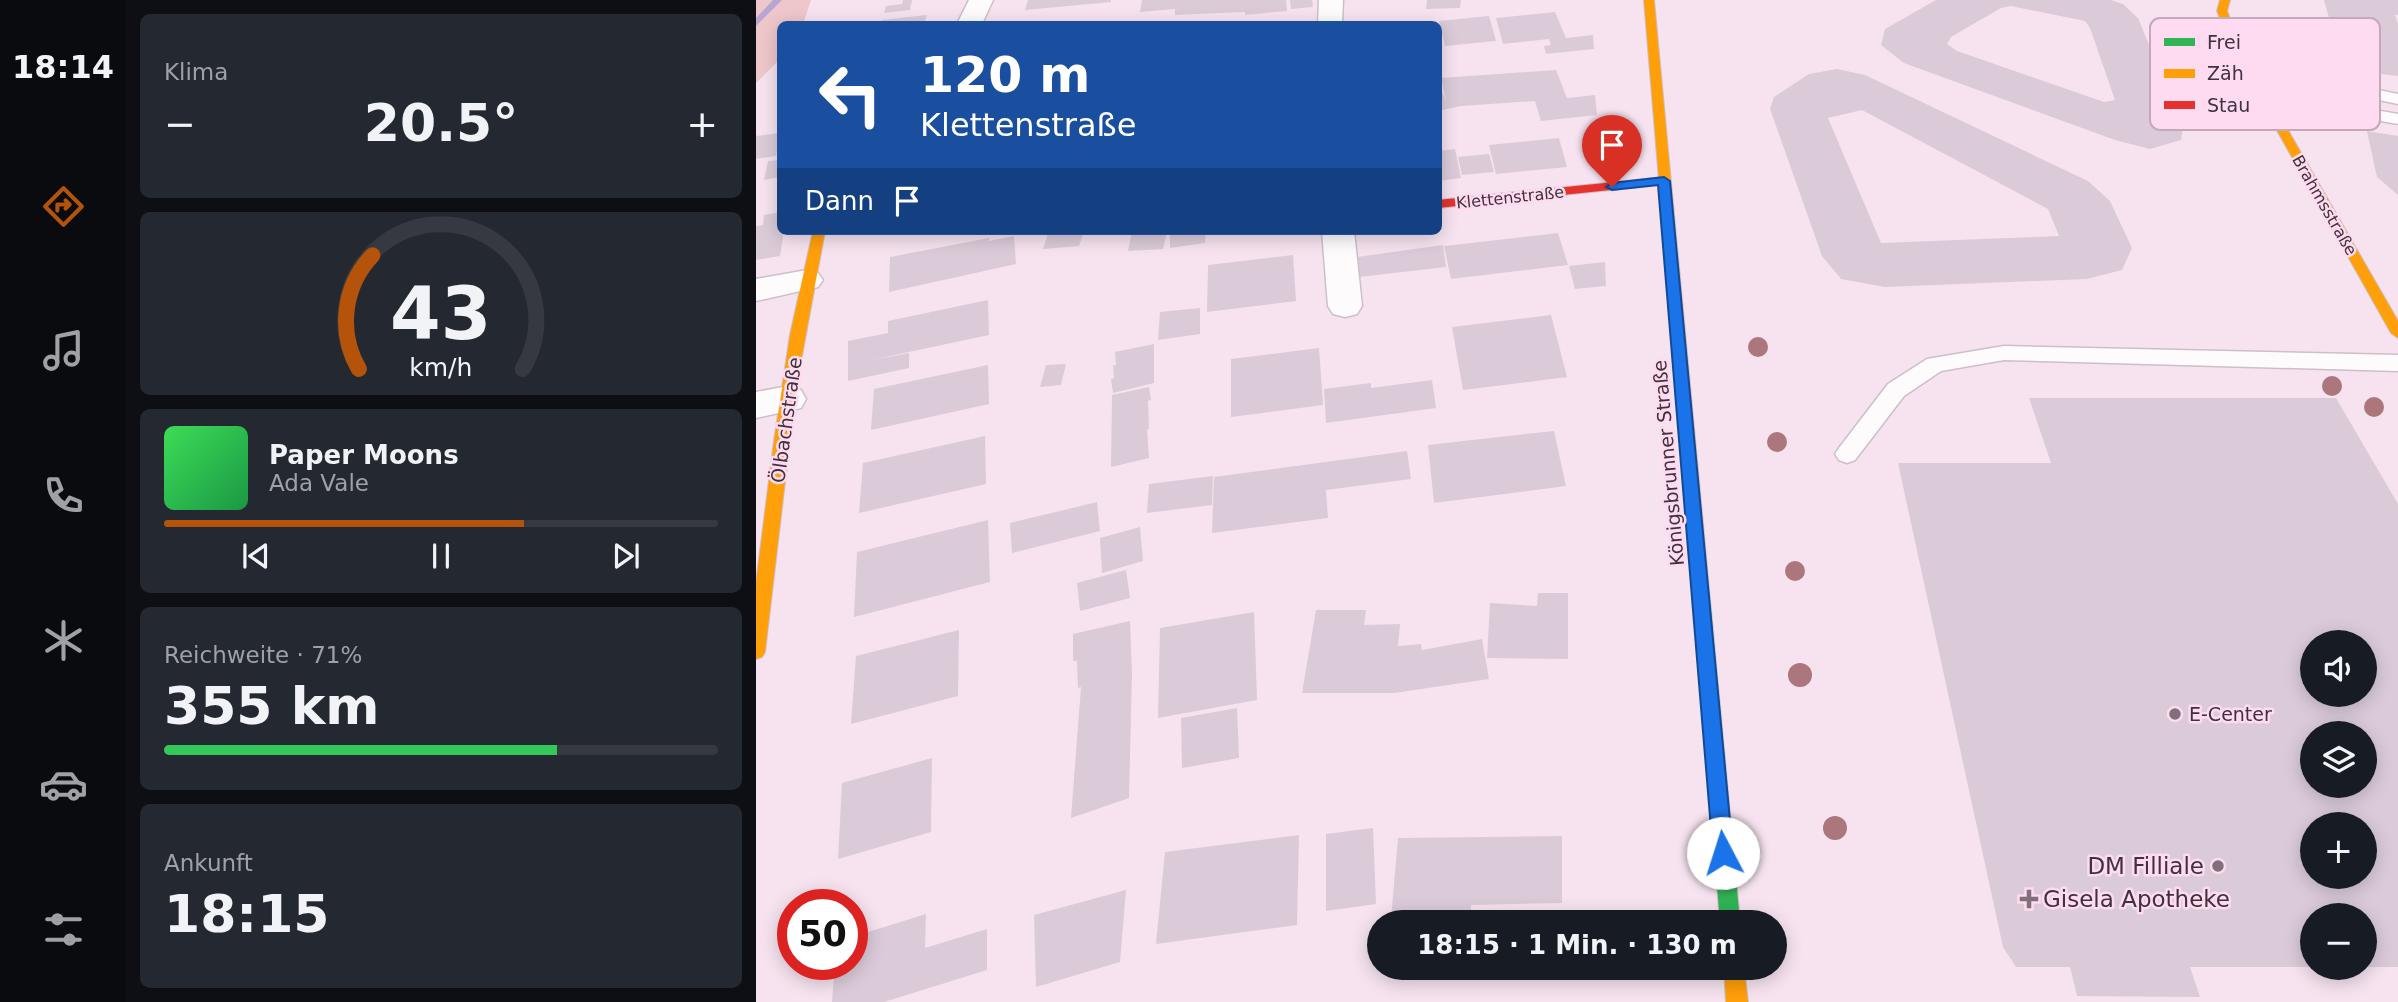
<!DOCTYPE html>
<html lang="de">
<meta charset="utf-8">
<style>
body{margin:0;font-family:"DejaVu Sans",sans-serif;background:#242831;color:#f1f3f6;height:100vh;display:flex;flex-direction:column;font-size:26px;white-space:nowrap}
*{box-sizing:border-box;margin:0}
p{font-size:23px;color:#9ea1a6}
.icon{flex:none;width:38px;height:38px;fill:none;stroke:currentColor;stroke-width:2;stroke-linecap:round;stroke-linejoin:round}
.map{position:relative;flex:1;overflow:hidden}
.details{display:flex;flex-direction:column;gap:14px;padding:14px;background:#0d0f14;width:630px}
.details>*{flex:none}
.guide{position:absolute;left:21px;top:21px;width:665px;height:214px;border-radius:10px;box-shadow:0 4px 18px #0003;background:#1a4fa0;color:#fff;overflow:hidden}
.tools{position:absolute;left:1544px;top:630px;display:grid;gap:14px}
.tools a{display:grid;place-items:center;width:77px;height:77px;border-radius:50%;background:#171b24;box-shadow:0 4px 18px #0003;font-size:35px}
.speed{position:absolute;left:21px;top:889px;display:flex;gap:14px;font-size:35px;font-weight:700;text-align:center}
.speed>*{display:grid;place-content:center;width:91px;height:91px;border-radius:50%;background:#171b24;box-shadow:0 4px 18px #0003;line-height:1}
.speed .limit{border:10px solid #d22;background:#fff;color:#111}
.pin{position:absolute;display:grid;place-items:center;width:60px;height:60px;color:#fff;margin:-72px -30px;border-radius:50% 50% 50% 0;rotate:-45deg;box-shadow:0 0 7px #0007}
.pin .icon{rotate:45deg}
.me{position:absolute;width:77px;margin:-38px;rotate:355deg;stroke-linejoin:round;filter:drop-shadow(0 0 5px #0008)}
.turn{display:flex;align-items:center;gap:24px;height:147px;padding:0 28px;font-size:32px}
.turn .icon{width:91px;height:91px;stroke-width:2.5}
.turn b{display:block;font-size:49px;line-height:60px}
.then{display:flex;align-items:center;height:66px;padding:0 28px;background:#0003;gap:14px;font-size:26px}
.big{font-size:52px;font-weight:700;line-height:1.1}
.details .tile{flex:1;display:flex;flex-direction:column;justify-content:center;gap:10px;min-width:0;padding:0 24px;border-radius:10px;background:#242831}
.details .dial{align-items:center;gap:0}
.dial svg{height:182px;overflow:visible;fill:none;stroke:#363941;stroke-width:7;stroke-linecap:round;text-anchor:middle}
.dial text{fill:#f1f3f6;stroke:none}
.song{display:flex;align-items:center;gap:21px}
.cover{width:84px;height:84px;border-radius:10px;background:linear-gradient(135deg,hsl(130 70% 55%),hsl(140 70% 35%))}
.played{height:7px;border-radius:4px;background:linear-gradient(90deg,#b45309 65%,#363941 65%)}
.keys{display:flex;justify-content:space-around;direction:ltr}
.heat{display:flex;justify-content:space-between;align-items:center;font-size:38px;direction:ltr}
.charge{height:10px;border-radius:5px;background:linear-gradient(90deg,#34c759 71%,#363941 0)}
.trip{position:absolute;left:611px;top:910px;width:420px;height:70px;border-radius:35px;background:#171b24;box-shadow:0 4px 18px #0003;font-weight:700;line-height:70px;text-align:center}
main{display:flex;flex:1;min-height:0}
.menu{display:flex;flex-direction:column;width:126px;justify-content:space-around;align-items:center;background:#090b0e;color:#9ea1a6}
.menu .icon{width:49px;height:49px}
.menu .on{color:#b45309}
.menu b{font-size:32px;color:#f1f3f6}
.map>svg:first-child{display:block}
.green{fill:#eec7ca}
.lines{fill:none;stroke-linecap:round;stroke-linejoin:round}
.stream{fill:#b6a6d1;fill-rule:evenodd}
.building{fill:#dbcbd9;fill-rule:evenodd}
.lane-casing{stroke:#cdbfc8;stroke-width:3}
.street-casing{stroke:#cdbfc8;stroke-width:3}
.fast-casing{stroke:#cdbfc8;stroke-width:2}
.slow-casing{stroke:#cdbfc8;stroke-width:2}
.jam-casing{stroke:#cdbfc8;stroke-width:2}
.lane{fill:#fefbfd;fill-rule:evenodd}
.street{fill:#fefbfd;fill-rule:evenodd}
.fast{fill:#30b455;fill-rule:evenodd}
.slow{fill:#ff9f0a;fill-rule:evenodd}
.jam{fill:#e5322d;fill-rule:evenodd}
.tree{fill:#ac777c}
.route{fill:#1a73e8;stroke:#114b97;stroke-width:2}
.poi-dot{fill:#80707a;stroke:#fedbf1;stroke-width:2.5}
.labels{text-anchor:middle;stroke-width:5;stroke-linejoin:round;paint-order:stroke}
.far-street-label{font-size:16px;fill:#40323b;stroke:#fedbf1}
.street-label{font-size:19px;fill:#40323b;stroke:#fedbf1}
.poi-label{font-size:19px;fill:#40323b;stroke:#fedbf1;text-anchor:start}
.near-poi-label{font-size:23px;fill:#40323b;stroke:#fedbf1;text-anchor:end}
.key{fill:#fedbf1;stroke:#c5a8ba;stroke-width:2}
.key-label{font-size:19px;fill:#40323b}
</style>
<main>
<nav class="menu">
<b>18:14</b>
<svg class="icon on" aria-label="directions" viewBox="0 0 24 24"><path d="M12 3l9 9-9 9-9-9zM9 14v-3h6M13 9l2 2-2 2"/></svg>
<svg class="icon" aria-label="music" viewBox="0 0 24 24"><path d="M9 18V5l10-2v13"/><circle cx="6" cy="18" r="3"/><circle cx="16" cy="16" r="3"/></svg>
<svg class="icon" aria-label="phone" viewBox="0 0 24 24"><path d="M5 4h4l2 5-3 2q2 4 5 5l2-3 5 2v4C11 20 4 13 5 4z"/></svg>
<svg class="icon" aria-label="climate" viewBox="0 0 24 24"><path d="M12 3v18M4 7l16 10M4 17L20 7"/></svg>
<svg class="icon" aria-label="car" viewBox="0 0 24 24"><path d="M5 17H2v-5l4-1 3-4h7l3 4 3 1v5h-3M9 17h6M6 11h13"/><circle cx="7" cy="17" r="2"/><circle cx="17" cy="17" r="2"/></svg>
<svg class="icon" aria-label="filters" viewBox="0 0 24 24"><path d="M4 7h16M4 17h16"/><circle cx="9" cy="7" r="2"/><circle cx="15" cy="17" r="2"/></svg>
</nav>
<section class="details">
<div class="tile"><p>Klima</p>
<div class="heat"><a>−</a><b class="big">20.5°</b><a>+</a></div>
</div>
<div class="tile dial"><svg viewBox="0 0 100 80">
<path d="M14 69A42 42 0 1 1 86 69"/>
<path d="M14 69A42 42 0 0 1 20 19" stroke="#b45309"/>
<text x="50" y="56" font-size="32" font-weight="700">43</text>
<text x="50" y="72" font-size="11">km/h</text>
</svg></div>
<div class="tile">
<div class="song"><i class="cover"></i><div><b>Paper Moons</b><p>Ada Vale</p></div></div>
<div class="played"></div>
<div class="keys"><svg class="icon" aria-label="previous" viewBox="0 0 24 24"><path d="M18 5L8 12l10 7zM5 5v14"/></svg><svg class="icon" aria-label="pause" viewBox="0 0 24 24"><path d="M8 5v14M16 5v14"/></svg><svg class="icon" aria-label="next" viewBox="0 0 24 24"><path d="M6 5l10 7-10 7zM19 5v14"/></svg></div>
</div>
<div class="tile"><p>Reichweite · 71%</p><b class="big">355 km</b><div class="charge"></div></div>
<div class="tile"><p>Ankunft</p><b class="big">18:15</b></div>
</section>
<div class="map">
<svg width="1642" height="1002" viewBox="0 0 1642 1002">
<rect width="100%" height="100%" fill="#f6e3ef"/>
<polygon class="green" points="0,0 55,0 47,24 24,24 24,59 0,83"/>
<g class="lines">
<polygon class="stream" points="17,0 26,0 0,26 0,18"/>
</g>
<g class="building">
<polygon points="147,0 156,0 154,10 128,13 130,6 146,4"/>
<polygon points="272,0 355,0 355,2 269,10"/>
<polygon points="386,0 530,0 531,11 489,15 489,12 419,15 419,9 384,12"/>
<polygon points="534,0 556,0 557,7 535,9"/>
<polygon points="671,0 705,0 704,8 670,9"/>
<path d="M1180,0H1355L1367,4L1382,18L1427,127L1425,140L1394,149L1359,140L1148,63L1125,45L1129,29ZM1255,6L1329,21L1334,28L1359,100L1348,102L1201,51L1191,44L1195,37L1245,8Z"/>
<polygon points="1568,0 1642,0 1642,15 1639,15 1642,24 1642,76 1588,70"/>
<polygon points="799,12 810,38 837,35 838,49 790,54 788,46 795,45 793,39 747,44 740,18"/>
<polygon points="171,15 168,24 125,24 126,20"/>
<polygon points="733,16 740,41 689,46 683,21"/>
<path d="M1081,69L1109,75L1332,181L1354,201L1376,248L1366,270L1331,279L1129,287L1085,279L1066,256L1014,109L1018,97L1053,74ZM1106,110L1292,209L1303,236L1125,243L1072,118Z"/>
<polygon points="800,70 811,98 839,95 841,115 785,121 779,101 705,106 682,111 682,80 691,104 685,78"/>
<polygon points="1611,131 1642,136 1642,195 1621,177"/>
<polygon points="24,133 20,156 0,159 0,136"/>
<polygon points="803,138 811,167 740,174 733,145"/>
<polygon points="699,149 705,178 682,181 682,151"/>
<polygon points="733,154 738,172 706,175 702,157"/>
<polygon points="24,160 24,177 8,180 12,161"/>
<polygon points="24,212 24,231 28,231 24,256 0,260 0,226 7,225 8,215"/>
<polygon points="293,231 328,231 323,246 287,249"/>
<polygon points="376,231 411,231 407,249 372,251"/>
<polygon points="414,231 450,231 449,243 414,248"/>
<polygon points="802,233 812,265 695,279 688,246"/>
<polygon points="258,236 260,264 133,292 134,257 233,238 233,241"/>
<polygon points="687,245 690,267 603,277 601,257"/>
<polygon points="537,255 540,301 451,312 452,265"/>
<polygon points="849,262 850,286 819,289 813,266"/>
<polygon points="232,300 233,335 115,360 153,353 153,368 92,381 92,341 132,333 132,321"/>
<polygon points="444,308 444,334 402,340 404,312"/>
<polygon points="795,315 811,377 707,390 696,327"/>
<polygon points="398,344 398,383 357,393 355,379 358,378 357,365 360,365 359,352"/>
<polygon points="563,348 567,405 475,417 475,359"/>
<polygon points="310,364 305,385 284,387 290,365"/>
<polygon points="232,365 233,404 115,430 118,389"/>
<polygon points="676,380 680,408 570,423 568,389 615,383 615,388"/>
<polygon points="393,387 395,400 392,401 393,429 391,429 393,458 355,467 356,395"/>
<path d="M1273,398H1580L1642,504V967H1608V915H1556V967H1434L1444,997L1321,996L1314,967H1260L1247,947L1142,463H1295ZM1556,642H1608V695H1556ZM1556,733H1608V786H1556ZM1556,824H1608V877H1556Z"/>
<polygon points="798,431 810,486 678,503 672,445"/>
<polygon points="229,436 230,484 103,513 107,463"/>
<polygon points="651,451 655,479 570,490 572,518 456,533 458,477"/>
<polygon points="457,476 456,505 391,513 393,484"/>
<polygon points="341,502 344,531 256,553 254,523"/>
<polygon points="232,520 234,582 98,617 101,552"/>
<polygon points="384,527 387,561 346,573 344,538"/>
<polygon points="370,570 374,598 324,611 321,583"/>
<polygon points="782,593 812,593 812,659 731,658 734,603 781,606"/>
<polygon points="560,610 610,610 608,625 644,624 642,646 665,644 666,650 726,639 733,679 638,693 546,693"/>
<polygon points="498,612 501,700 402,718 404,628"/>
<polygon points="374,621 376,674 373,798 315,818 325,687 322,688 321,661 317,661 317,634"/>
<polygon points="203,630 202,696 95,724 100,656"/>
<polygon points="481,708 483,758 426,768 425,718"/>
<polygon points="176,758 175,832 82,859 86,783"/>
<polygon points="617,828 620,904 570,911 570,834"/>
<polygon points="543,835 541,925 400,944 409,852"/>
<polygon points="806,836 806,903 715,905 715,918 635,919 642,838"/>
<polygon points="370,890 364,962 280,987 278,915"/>
<polygon points="170,914 169,948 231,929 231,970 128,1002 76,1002 79,964 96,964 96,937"/>
</g>
<g class="lines">
<defs>
<g id="lane">
<polygon points="1490,62 1642,94 1642,104 1484,71 1482,67"/>
<polygon points="1506,90 1642,114 1642,124 1500,99 1497,95"/>
<polygon points="1248,346 1642,355 1642,371 1248,360 1185,371 1148,396 1099,460 1091,463 1083,460 1079,454 1083,448 1132,384 1171,359"/>
</g>
<g id="street">
<polygon points="213,0 237,0 226,24 201,24"/>
<polygon points="563,0 587,0 586,24 562,24"/>
<polygon points="566,231 598,231 606,306 601,314 589,317 577,314 572,306"/>
<polygon points="51,270 62,273 67,280 62,287 0,301 0,279"/>
<polygon points="32,386 45,390 50,399 45,408 0,418 0,392"/>
</g>
<polygon id="fast" points="945,582 951,584 953,589 984,922 964,922 937,589 939,584"/>
<g id="slow">
<polygon points="888,0 898,0 953,589 951,594 945,596 939,594 937,589"/>
<polygon points="1464,0 1474,0 1471,11 1488,54 1642,321 1642,338 1635,333 1478,54 1461,11"/>
<polygon points="57,231 69,231 40,388 9,652 6,657 0,659 0,583 18,441 34,335"/>
<polygon points="968,968 988,968 992,1002 970,1002"/>
</g>
<polygon id="jam" points="908,177 914,181 912,184 682,208 682,200"/>
</defs>
<use href="#lane" class="lane-casing"/>
<use href="#street" class="street-casing"/>
<use href="#fast" class="fast-casing"/>
<use href="#slow" class="slow-casing"/>
<use href="#jam" class="jam-casing"/>
<use href="#lane" class="lane"/>
<use href="#street" class="street"/>
<use href="#fast" class="fast"/>
<use href="#slow" class="slow"/>
<use href="#jam" class="jam"/>
</g>
<g class="tree">
<circle cx="1002" cy="347" r="10"/>
<circle cx="1576" cy="386" r="10"/>
<circle cx="1618" cy="407" r="10"/>
<circle cx="1021" cy="442" r="10"/>
<circle cx="1039" cy="571" r="10"/>
<circle cx="1044" cy="675" r="12"/>
<circle cx="1079" cy="828" r="12"/>
</g>
<polygon class="route" points="908,177 914,181 977,853 974,860 967,863 960,860 957,853 902,185 856,190 850,187 856,183"/>
<g class="poi-dot">
<circle cx="1419" cy="714" r="7"/>
<circle cx="1462" cy="866" r="7"/>
<path d="M1269.5 888.5h7v7h7v7h-7v7h-7v-7h-7v-7h7z"/>
</g>
<g class="labels">
<g class="far-street-label">
<text transform="translate(754 197) rotate(-6)" y="6">Klettenstraße</text>
<text transform="translate(1569 205) rotate(60)" y="6">Brahmsstraße</text>
</g>
<g class="street-label">
<text transform="translate(30 420) rotate(-82)" y="7">Ölbachstraße</text>
<text transform="translate(912 463) rotate(-95)" y="7">Königsbrunner Straße</text>
</g>
<g class="poi-label">
<text x="1433" y="721">E-Center</text>
</g>
<g class="near-poi-label">
<text x="1448" y="874">DM Filliale</text>
<text x="1287" y="907" text-anchor="start">Gisela Apotheke</text>
</g>
</g>
<rect x="1394" y="18" width="230" height="112" rx="10" class="key"/>
<rect x="1408" y="38" width="31" height="8" fill="#30b455"/>
<rect x="1408" y="69" width="31" height="9" fill="#ff9f0a"/>
<rect x="1408" y="101" width="31" height="8" fill="#e5322d"/>
<g class="key-label">
<text x="1451" y="49">Frei</text>
<text x="1451" y="80">Zäh</text>
<text x="1451" y="112">Stau</text>
</g>
</svg>
<div class="tools">
<a><svg class="icon" aria-label="sound" viewBox="0 0 24 24"><path d="M4 9h4l5-4v14l-5-4H4zM17 9q2 3 0 6"/></svg></a>
<a><svg class="icon" aria-label="layers" viewBox="0 0 24 24"><path d="M12 4l9 5-9 5-9-5zM3 14l9 5 9-5"/></svg></a>
<a>+</a>
<a>−</a>
</div>
<div class="speed"><div class="limit">50</div></div>
<div class="pin" style="left:856px;top:187px;background:#d93025"><svg class="icon" aria-label="arrive" viewBox="0 0 24 24"><path d="M6 21V4h12l-3 4 3 4H6"/></svg></div>
<svg class="me" style="left:967px;top:853px" viewBox="-20 -20 40 40"><circle r="19" fill="#fff"/><path d="M0-13L10 11 0 6-10 11z" fill="#1a73e8"/></svg>
<div class="trip">18:15 · 1 Min. · 130 m</div>
<div class="guide">
<div class="turn"><svg class="icon" aria-label="left" viewBox="0 0 24 24"><path d="M17 20v-9H6M10 6l-5 5 5 5"/></svg><div><b>120 m</b>Klettenstraße</div></div>
<div class="then">Dann<svg class="icon" aria-label="arrive" viewBox="0 0 24 24"><path d="M6 21V4h12l-3 4 3 4H6"/></svg></div>
</div>
</div>
</main>
